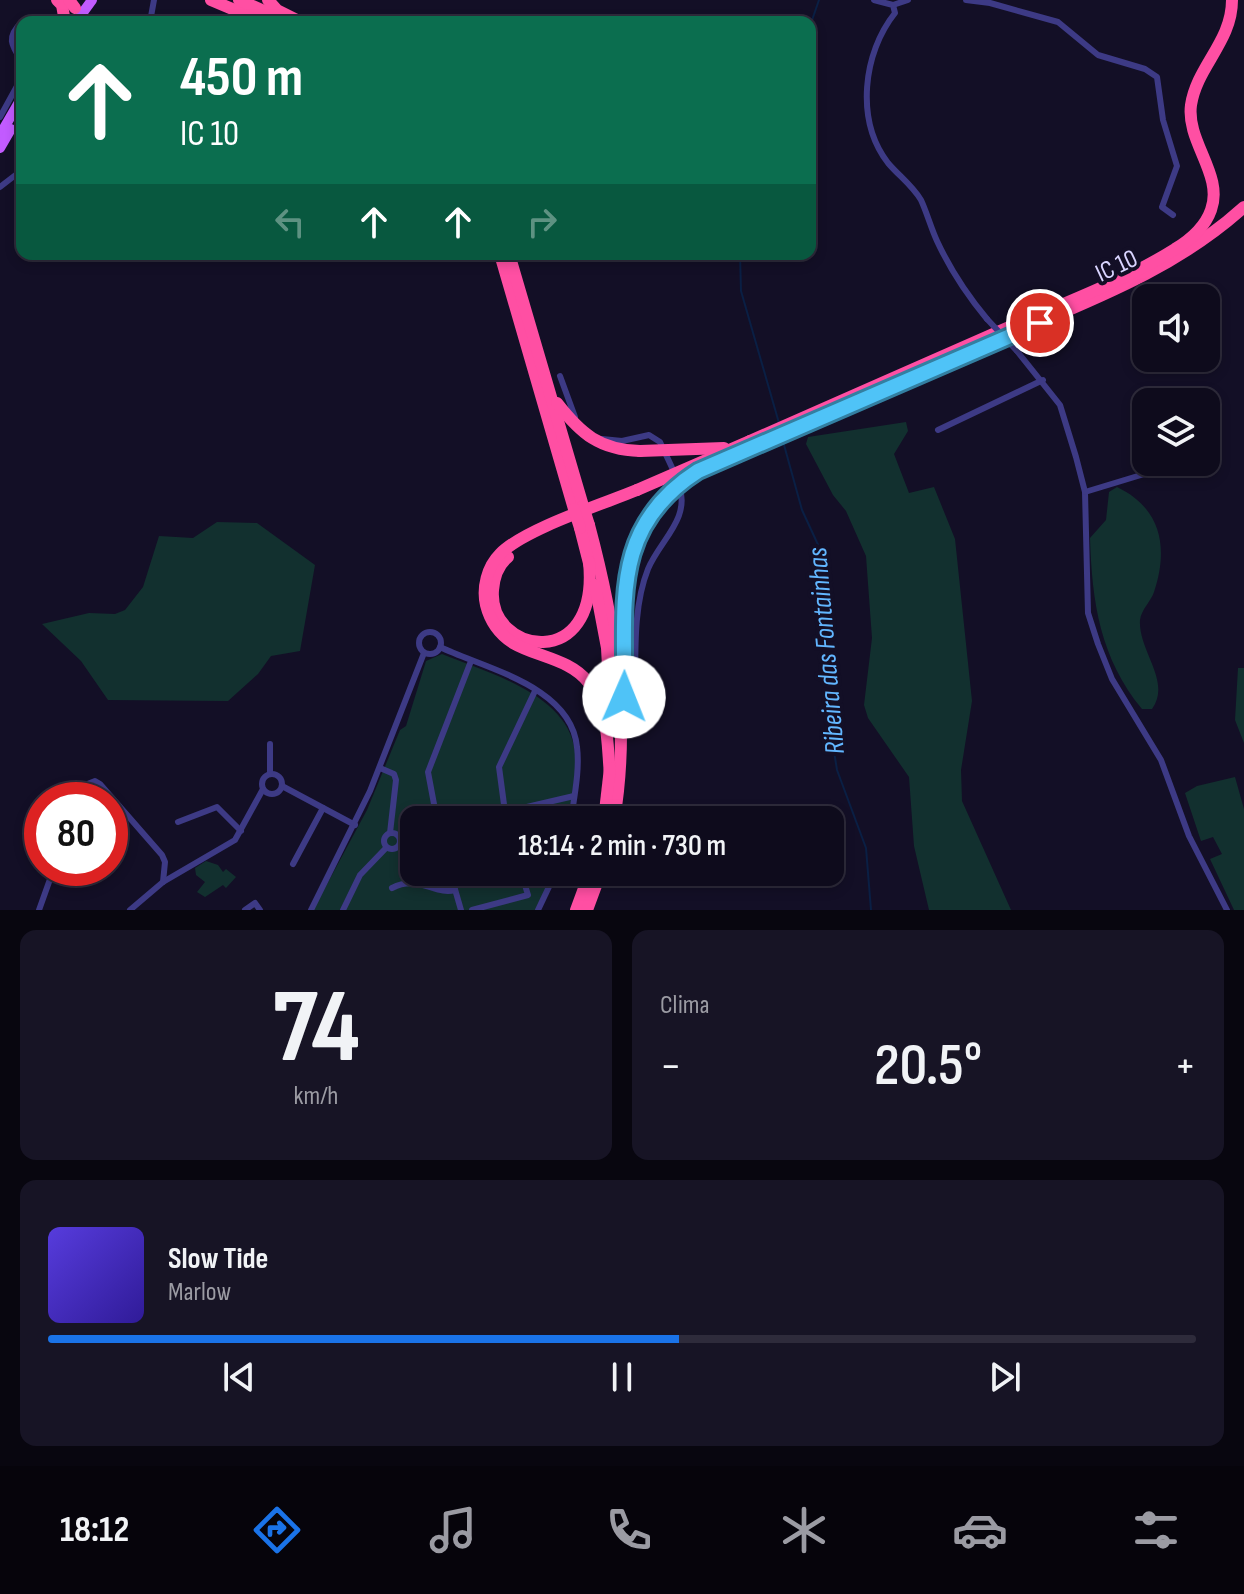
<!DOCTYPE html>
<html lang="pt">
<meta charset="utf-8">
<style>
body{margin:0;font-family:"Sofia Sans Condensed",sans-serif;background:#171425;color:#f1f3f6;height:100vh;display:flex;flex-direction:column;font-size:30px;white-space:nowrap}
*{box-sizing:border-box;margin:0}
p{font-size:26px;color:#9b9ba3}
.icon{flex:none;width:44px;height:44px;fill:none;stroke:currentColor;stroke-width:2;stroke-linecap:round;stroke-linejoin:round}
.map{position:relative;height:910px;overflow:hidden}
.details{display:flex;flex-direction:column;gap:20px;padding:20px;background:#08060f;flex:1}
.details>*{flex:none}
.top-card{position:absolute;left:16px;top:16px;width:800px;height:244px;border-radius:16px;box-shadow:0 4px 12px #0003,0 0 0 2px #2e2b3b;background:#0b6e4f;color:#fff;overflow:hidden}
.tools{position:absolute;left:1132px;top:284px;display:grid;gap:16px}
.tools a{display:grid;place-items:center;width:88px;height:88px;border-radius:16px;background:#0e0b1c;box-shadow:0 4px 12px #0003,0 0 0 2px #2e2b3b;font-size:40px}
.speed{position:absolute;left:24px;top:782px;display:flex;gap:16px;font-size:40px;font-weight:700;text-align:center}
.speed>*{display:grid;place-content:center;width:104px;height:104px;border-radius:50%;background:#0e0b1c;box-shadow:0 4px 12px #0003,0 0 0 2px #2e2b3b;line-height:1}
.speed .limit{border:12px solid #d22;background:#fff;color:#111}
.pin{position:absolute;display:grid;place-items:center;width:68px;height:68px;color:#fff;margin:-34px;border:4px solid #fff;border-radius:50%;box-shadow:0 2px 8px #0007}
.me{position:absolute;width:88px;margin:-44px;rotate:1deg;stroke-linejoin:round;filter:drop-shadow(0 0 6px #0008)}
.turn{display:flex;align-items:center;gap:28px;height:168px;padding:0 32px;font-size:36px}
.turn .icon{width:104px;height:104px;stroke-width:2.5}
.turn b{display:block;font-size:56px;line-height:68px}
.lanes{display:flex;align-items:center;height:76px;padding:0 32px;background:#0003;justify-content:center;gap:40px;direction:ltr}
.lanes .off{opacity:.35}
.big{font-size:60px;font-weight:600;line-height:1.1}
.details .tile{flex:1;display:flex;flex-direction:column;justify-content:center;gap:12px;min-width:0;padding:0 28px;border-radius:16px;background:#171425}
.details .dial{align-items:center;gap:0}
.dial b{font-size:104px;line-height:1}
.song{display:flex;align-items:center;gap:24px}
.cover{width:96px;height:96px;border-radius:12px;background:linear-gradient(135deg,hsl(250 70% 55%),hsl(250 70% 35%))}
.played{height:8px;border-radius:4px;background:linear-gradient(90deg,#1a73e8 55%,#2e2b3b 55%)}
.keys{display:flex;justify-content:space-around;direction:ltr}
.heat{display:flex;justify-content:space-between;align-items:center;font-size:44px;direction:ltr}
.details .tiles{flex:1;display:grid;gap:20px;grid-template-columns:1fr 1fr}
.tile:last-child{grid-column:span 2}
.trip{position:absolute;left:400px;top:806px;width:444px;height:80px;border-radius:16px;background:#0e0b1c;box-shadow:0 4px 12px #0003,0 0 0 2px #2e2b3b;font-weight:600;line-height:80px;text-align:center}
.menu{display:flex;height:128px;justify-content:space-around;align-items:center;background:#06040b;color:#9b9ba3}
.menu .icon{width:56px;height:56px}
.menu .active{color:#1a73e8}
.menu b{font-size:36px;color:#f1f3f6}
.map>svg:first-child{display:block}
.green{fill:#12302f}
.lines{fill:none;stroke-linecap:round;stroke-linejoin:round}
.stream{stroke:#0a1f44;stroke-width:2}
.street{stroke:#3d3a85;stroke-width:6}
.primary{stroke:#c25bff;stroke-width:10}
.highway{stroke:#ff4fa3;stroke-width:12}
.street-bridge{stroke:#3d3a85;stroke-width:6}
.highway-bridge{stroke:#ff4fa3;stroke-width:12}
.route-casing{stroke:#337fa1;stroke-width:20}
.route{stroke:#4fc3f7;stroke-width:14}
.labels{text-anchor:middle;stroke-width:8;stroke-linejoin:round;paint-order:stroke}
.street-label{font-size:26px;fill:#d9d4ff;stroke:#130f26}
.water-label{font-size:28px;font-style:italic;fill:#62b6ff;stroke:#130f26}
</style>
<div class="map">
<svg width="1244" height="910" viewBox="0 0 1244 910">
<rect width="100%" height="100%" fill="#130f26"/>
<g class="green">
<polygon points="906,422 908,431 894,454 909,493 934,487 955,539 972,701 961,770 962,801 1011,910 929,910 914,846 909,777 868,718 864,705 872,638 866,556 846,511 833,495 806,444 808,437"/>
<path d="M1117,487C1161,508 1169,547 1154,592C1151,601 1141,610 1140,620C1138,651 1172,681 1152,709H1142C1100,658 1092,602 1090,538L1106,520L1109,492Z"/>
<polygon points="217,522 257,523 315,565 300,651 271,656 258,674 228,701 108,700 81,661 42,624 89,613 115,614 125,610 143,587 159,536 193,538"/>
<path d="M442,654C488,673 569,694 575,752C577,775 571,798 568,820H414V872H554L536,910H313L367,810L400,730L406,726L426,661Z"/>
<polygon points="1238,668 1244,668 1244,794 1244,743 1235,720"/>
<polygon points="1235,777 1244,809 1244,910 1234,910 1210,859 1222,854 1213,837 1201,841 1185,793 1197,786"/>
<polygon points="206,861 218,865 223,872 226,869 236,877 226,888 223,885 205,897 197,892 205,882 196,875 195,868"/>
</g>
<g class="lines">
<g class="stream">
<polyline points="810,26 819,0"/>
<polyline points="740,254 741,291 779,423"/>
<polyline points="781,434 802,510 820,549 827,624 829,720 837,770 866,848 871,910"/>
</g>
<g class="street">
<path d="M874,0L893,5L895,13C863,53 855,120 888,163C899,176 912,185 921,200C927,213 931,228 937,241C950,269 967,295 987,319"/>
<polyline points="966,0 990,3 1058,22 1098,55 1145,69 1157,77 1163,120 1177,166 1162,207 1173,215"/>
<polyline points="893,5 908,0"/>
<path d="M22,22C6,37 11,45 22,62"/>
<polyline points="150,22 154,0"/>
<polyline points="0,117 22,77"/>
<polyline points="0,187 22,170"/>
<polyline points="1017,351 1060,405 1076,457 1085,492 1088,613 1098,644 1112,679 1161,760 1189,836 1227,910"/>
<polyline points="560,376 575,417"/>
<polyline points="938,430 1043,380"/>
<polyline points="602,439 622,441 649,435 660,442 675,474"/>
<polyline points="1085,492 1174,465"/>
<circle cx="430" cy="643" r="11"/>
<path d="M440,647C486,669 571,686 577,747C580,770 574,797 571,820"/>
<polyline points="535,691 499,767 505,812 574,796"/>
<path d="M635,701C636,659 632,609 648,569C660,540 691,519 679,485"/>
<polyline points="270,744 270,774"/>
<polyline points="380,768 394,774 396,780 390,833"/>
<circle cx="272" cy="784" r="10"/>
<polyline points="282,786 355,825"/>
<polyline points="70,800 80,787 95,781 100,784 162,855 165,862 163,882"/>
<polyline points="437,820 428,772 471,661"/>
<polyline points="473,820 505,812 507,820"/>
<polyline points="178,822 217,807 241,831"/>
<circle cx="392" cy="841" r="8"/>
<polyline points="400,839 414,835"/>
<polyline points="293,864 323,808"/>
<polyline points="74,868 87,873"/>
<polyline points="450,872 461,910"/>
<polyline points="495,872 496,876"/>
<path d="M392,888C419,874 436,896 455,890"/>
<polyline points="39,910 54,868"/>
<polyline points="130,910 163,882 235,840 263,789"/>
<polyline points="245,910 255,903 260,910"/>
<polyline points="311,910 370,791 424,653"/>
<polyline points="343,910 360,875 386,848"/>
<polyline points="472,910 528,895 521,872"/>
<polyline points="538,910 556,872"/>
</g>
<g class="primary">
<polyline points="76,22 92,0"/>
<polyline points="0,135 22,97"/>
<polyline points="0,148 11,129"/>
</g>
<g class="highway">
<polyline points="57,0 62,5 65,22"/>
<polyline points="69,0 75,8"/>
<polyline points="211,0 263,22"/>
<polyline points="239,0 289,22"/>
<polyline points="268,0 277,10 301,22"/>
<polyline points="500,254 574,509"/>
<polyline points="509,254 583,506"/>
<path d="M1017,332C1097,298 1178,267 1244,207"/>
<path d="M557,403C581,434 600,450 640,451"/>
<polyline points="793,431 893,386"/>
<path d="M750,441C839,402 927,363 1016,324C1069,301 1126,280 1175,249C1190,240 1205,227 1211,210C1224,175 1186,142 1191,105C1197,66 1232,42 1232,0"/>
<polyline points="698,471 762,444"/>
<path d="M589,525C615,622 631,719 614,820"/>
<polyline points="580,528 590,567"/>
<path d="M508,557C498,565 494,577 493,590C488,654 600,674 589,562"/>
<polyline points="595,585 607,648 611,721"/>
<path d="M625,668C625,615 618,563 649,516"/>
<path d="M610,775C607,743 609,708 588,682C570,659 537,657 513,643C499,634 490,621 486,605C482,588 487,567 500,554C524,529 603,504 637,490"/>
<polyline points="604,820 610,768"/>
<polyline points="576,910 590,872"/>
<polyline points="587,910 601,872"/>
</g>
<polyline class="street-bridge" points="987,319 1017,351"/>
<g class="highway-bridge">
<polyline points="640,451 724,448"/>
<polyline points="637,490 750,441"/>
<polyline points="583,506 589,525"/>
<polyline points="574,509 580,528"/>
<polyline points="649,516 671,490 698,471"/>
</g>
</g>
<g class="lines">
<defs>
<path id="route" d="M624,697C626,605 609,528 698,471L1040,323"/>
</defs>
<use href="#route" class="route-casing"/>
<use href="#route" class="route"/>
</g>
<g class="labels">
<g class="street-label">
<text transform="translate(1116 265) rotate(-25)" y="9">IC 10</text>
</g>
<g class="water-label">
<text transform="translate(825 651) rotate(-95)" y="10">Ribeira das Fontainhas</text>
</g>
</g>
</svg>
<div class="tools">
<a><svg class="icon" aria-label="sound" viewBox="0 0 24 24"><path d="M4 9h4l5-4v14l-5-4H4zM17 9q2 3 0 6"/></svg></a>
<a><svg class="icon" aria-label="layers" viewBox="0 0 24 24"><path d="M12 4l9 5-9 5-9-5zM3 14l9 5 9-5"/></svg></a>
</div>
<div class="speed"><div class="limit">80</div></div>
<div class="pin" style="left:1040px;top:323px;background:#d93025"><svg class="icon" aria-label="arrive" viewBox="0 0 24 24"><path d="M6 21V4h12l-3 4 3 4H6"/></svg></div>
<svg class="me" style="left:624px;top:697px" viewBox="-20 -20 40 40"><circle r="19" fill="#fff"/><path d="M0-13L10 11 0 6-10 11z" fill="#4fc3f7"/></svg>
<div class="trip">18:14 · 2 min · 730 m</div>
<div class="top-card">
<div class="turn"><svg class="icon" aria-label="ahead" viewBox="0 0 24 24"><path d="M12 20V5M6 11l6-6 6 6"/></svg><div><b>450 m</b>IC 10</div></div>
<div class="lanes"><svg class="icon off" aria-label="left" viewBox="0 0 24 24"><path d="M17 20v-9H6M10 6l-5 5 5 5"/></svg><svg class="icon" aria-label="ahead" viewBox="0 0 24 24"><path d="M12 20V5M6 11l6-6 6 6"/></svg><svg class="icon" aria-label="ahead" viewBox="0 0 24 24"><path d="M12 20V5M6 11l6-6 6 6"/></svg><svg class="icon off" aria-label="right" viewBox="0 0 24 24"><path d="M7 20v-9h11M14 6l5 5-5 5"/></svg></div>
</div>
</div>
<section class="details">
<div class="tiles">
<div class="tile dial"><b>74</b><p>km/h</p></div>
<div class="tile"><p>Clima</p>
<div class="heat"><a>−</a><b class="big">20.5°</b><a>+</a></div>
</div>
<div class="tile">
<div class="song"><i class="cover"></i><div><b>Slow Tide</b><p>Marlow</p></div></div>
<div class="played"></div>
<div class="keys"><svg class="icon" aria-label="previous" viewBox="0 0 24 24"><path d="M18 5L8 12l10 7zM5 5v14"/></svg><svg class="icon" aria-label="pause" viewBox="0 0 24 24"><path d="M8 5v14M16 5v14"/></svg><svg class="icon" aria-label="next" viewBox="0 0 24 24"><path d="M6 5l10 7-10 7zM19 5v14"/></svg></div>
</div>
</div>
</section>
<nav class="menu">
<b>18:12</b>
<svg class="icon active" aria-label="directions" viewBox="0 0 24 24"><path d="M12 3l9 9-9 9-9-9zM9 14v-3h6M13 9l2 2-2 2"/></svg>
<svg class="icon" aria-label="music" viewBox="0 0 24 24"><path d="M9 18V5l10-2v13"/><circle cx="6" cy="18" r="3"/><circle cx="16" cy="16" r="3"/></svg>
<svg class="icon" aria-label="phone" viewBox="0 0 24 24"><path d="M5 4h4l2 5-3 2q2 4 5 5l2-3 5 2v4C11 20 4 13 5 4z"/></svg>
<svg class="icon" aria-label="climate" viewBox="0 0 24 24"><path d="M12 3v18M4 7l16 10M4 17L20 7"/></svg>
<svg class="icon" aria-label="car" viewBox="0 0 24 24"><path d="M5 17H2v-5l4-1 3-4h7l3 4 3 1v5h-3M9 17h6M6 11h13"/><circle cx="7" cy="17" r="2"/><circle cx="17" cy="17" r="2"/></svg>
<svg class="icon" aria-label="filters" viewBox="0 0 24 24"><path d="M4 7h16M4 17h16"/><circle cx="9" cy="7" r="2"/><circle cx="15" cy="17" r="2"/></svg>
</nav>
